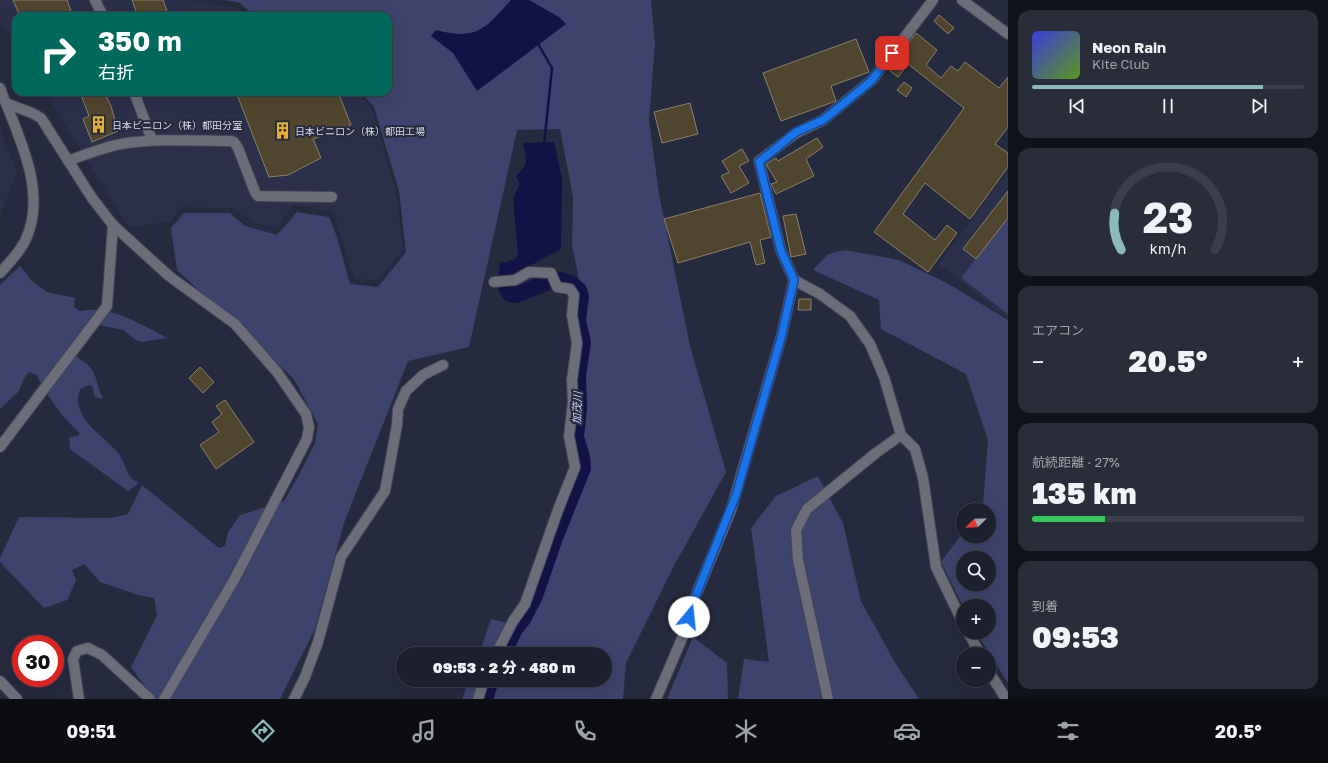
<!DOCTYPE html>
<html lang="ja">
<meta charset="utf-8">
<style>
body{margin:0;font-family:"Golos Text","Noto Sans JP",sans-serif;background:#292d3a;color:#f1f3f6;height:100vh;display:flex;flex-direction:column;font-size:15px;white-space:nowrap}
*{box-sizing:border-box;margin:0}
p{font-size:13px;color:#a0a3aa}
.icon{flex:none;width:22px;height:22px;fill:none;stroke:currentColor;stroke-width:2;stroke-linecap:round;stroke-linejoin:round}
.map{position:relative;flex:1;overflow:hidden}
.panel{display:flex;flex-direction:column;gap:10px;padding:10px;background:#0f1219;width:320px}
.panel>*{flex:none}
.banner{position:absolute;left:12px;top:12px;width:380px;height:84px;border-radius:12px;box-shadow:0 4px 16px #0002,0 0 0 1px #3a3e4a;background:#00695c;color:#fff;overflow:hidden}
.needle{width:26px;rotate:247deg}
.buttons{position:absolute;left:956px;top:503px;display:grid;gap:8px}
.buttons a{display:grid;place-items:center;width:40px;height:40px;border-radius:50%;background:#1c202e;box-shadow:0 4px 16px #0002,0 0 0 1px #3a3e4a;font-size:20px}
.speed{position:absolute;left:12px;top:635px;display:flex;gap:8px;font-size:20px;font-weight:700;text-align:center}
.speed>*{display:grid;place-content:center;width:52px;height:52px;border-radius:50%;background:#1c202e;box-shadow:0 4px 16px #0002,0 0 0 1px #3a3e4a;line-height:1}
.speed .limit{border:6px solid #d22;background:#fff;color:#111}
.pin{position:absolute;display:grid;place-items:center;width:34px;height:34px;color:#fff;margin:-17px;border-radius:8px;box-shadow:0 2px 6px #0006}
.me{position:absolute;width:44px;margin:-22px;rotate:17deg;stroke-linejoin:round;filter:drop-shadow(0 0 3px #0008)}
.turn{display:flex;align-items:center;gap:14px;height:84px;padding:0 20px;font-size:18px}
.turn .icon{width:52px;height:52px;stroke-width:2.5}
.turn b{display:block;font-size:28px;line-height:34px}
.big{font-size:30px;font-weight:800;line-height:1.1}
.panel .tile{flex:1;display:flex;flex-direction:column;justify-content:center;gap:6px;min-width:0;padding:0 14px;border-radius:12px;background:#292d3a}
.panel .dial{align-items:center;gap:0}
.dial svg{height:104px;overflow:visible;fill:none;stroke:#3a3e4a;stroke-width:7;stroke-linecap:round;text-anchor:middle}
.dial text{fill:#f1f3f6;stroke:none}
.song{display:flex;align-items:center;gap:12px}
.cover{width:48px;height:48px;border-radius:6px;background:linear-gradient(135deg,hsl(240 70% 55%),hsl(90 70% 35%))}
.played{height:4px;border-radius:2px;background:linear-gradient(90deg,#8bbbb9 85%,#3a3e4a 85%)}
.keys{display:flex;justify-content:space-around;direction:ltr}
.heat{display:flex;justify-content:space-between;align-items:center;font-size:22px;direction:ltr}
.charge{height:6px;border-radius:3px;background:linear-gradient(90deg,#34c759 27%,#3a3e4a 0)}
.trip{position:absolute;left:396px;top:647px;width:216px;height:40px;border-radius:20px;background:#1c202e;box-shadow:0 4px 16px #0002,0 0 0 1px #3a3e4a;font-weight:800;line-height:40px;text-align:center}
.menu{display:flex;height:64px;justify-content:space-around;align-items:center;background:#0b0d12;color:#a0a3aa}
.menu .icon{width:28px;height:28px}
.menu .current{color:#8bbbb9}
.menu b{font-size:18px;color:#f1f3f6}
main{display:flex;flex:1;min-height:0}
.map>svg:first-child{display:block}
.built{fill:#2b2f4a}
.green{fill:#3d436c;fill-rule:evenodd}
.water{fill:#131246}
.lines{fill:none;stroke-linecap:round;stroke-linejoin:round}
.stream{stroke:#131246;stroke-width:2.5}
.river{stroke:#131246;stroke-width:16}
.building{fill:#50452e;stroke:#8c8068}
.minor-casing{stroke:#424659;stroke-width:12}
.minor{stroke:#6b6d78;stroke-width:10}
.route-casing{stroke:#114b97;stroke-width:10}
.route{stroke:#1a73e8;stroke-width:7}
.labels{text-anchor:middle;stroke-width:4;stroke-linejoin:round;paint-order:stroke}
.poi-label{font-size:10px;fill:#d8dbe8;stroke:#262a3e;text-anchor:start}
.water-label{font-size:11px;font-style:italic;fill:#ccd3f6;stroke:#262a3e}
</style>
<main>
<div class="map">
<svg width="1008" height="699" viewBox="0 0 1008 699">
<rect width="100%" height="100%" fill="#262a3e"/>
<g class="built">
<polygon points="0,0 188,0 239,8 248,16 16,16 16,46 0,20"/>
<polygon points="45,92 357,92 372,108 396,192 403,250 378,280 354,279 334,212 294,204 277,227 254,223 233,208 180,207 171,221 129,228"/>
<polygon points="0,129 17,173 0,215"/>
<polygon points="1008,171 1008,319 939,264"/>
</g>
<g class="green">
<polygon points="224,0 651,0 655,44 649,120 659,194 690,346 726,472 675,564 626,663 623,699 462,699 469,680 605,680 605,654 479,654 491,619 513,624 571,465 582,340 582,294 572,245 573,197 560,129 517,130 469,347 408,361 344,523 315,629 280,699 154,699 131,667 157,615 154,598 138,595 100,582 84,564 72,570 76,581 67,600 44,608 0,562 0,558 19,517 111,518 128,514 142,485 219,548 225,546 228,532 240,515 284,501 299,475 315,443 318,424 294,379 177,270 171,228 184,213 230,213 245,226 277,235 297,212 329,217 337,237 350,284 378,287 406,252 399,191 374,107 361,92 388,92 388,16 255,16 240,3"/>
<polygon points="1008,217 1008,314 961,278"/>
<path d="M845,250L899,260L947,283L1008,320V683L976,632H989V606H963L941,562L963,532V536H989V510H979L983,505L988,440L966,374L881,329L879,300L813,270L828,254ZM963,558H989V584H963Z"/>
<path d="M20,266L31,280L47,292L75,298L74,307L80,311C112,305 140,324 167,338L142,342L136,340L123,330L100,325L71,343L68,349C75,357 86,361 92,370C98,379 97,389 103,397L101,399L94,396L93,387L89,385L80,389C70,419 103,434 119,454C127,465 125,477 139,483L128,491L70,449L69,437L78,436L80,433C66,422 43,391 37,375L29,372L25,377L18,392L0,409V285Z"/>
<polygon points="818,476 843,523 861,601 894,661 919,699 738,699 744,659 769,662 751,528 776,496"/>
<polygon points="693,637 727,663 728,699 667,699"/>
</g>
<g class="water">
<path d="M511,0H529L559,17L566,24L477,91L453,53L431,36L436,30C477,41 485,29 511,0Z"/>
<path d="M554,142L562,179L561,249L513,275L499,277L500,261L510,265L518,255L513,198L520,184L516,176C530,163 526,160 523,143Z"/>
</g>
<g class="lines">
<polyline class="stream" points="537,42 552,68 544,145"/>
<g class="river">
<polyline points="503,654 515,629 523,619 535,596 555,538 583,468 582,457 576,437 579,407 578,375 583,342 578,321 581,296 579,290 570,283 561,280 551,281 516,295 510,294 505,285 507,271 513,268"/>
<polyline points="485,699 491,680"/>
</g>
</g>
<g class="building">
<polygon points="13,0 67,0 73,16 20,16"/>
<polygon points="132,0 163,0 169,16 124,16 136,11"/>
<polygon points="939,15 954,28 948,34 934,21"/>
<polygon points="916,33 937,50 926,65 941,78 951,66 958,71 965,62 999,88 1008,77 1008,127 995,144 1008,153 1008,167 970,219 925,183 903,214 935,240 947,225 957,233 928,272 874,232 964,108 908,64 898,77 890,71 900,58 898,56"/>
<polygon points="856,39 869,72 831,86 836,101 781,121 763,73"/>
<polygon points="904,82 912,88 906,97 897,90"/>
<polygon points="80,92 104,92 111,106 118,131 92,142 83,119 89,116"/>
<polygon points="236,92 296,92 298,96 310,92 338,92 351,125 313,139 321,158 288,175 269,177"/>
<polygon points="690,103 698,134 662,143 654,112"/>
<polygon points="817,138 823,147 806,159 814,176 776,194 771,184 777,182 766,164 776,158 778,161"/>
<polygon points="742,149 749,161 739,166 749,183 731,193 721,176 729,172 722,161"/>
<polygon points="1008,191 1008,218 976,259 963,249"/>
<polygon points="760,193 771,237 760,240 765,263 756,265 750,242 678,263 664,219"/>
<polygon points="796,214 806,254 791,257 783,216"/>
<polygon points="799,299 811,299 811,310 798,310"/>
<polygon points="200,367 214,382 203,393 189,378"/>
<polygon points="225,400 254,442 216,469 200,445 219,432 212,422 222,414 216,406"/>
</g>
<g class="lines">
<defs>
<g id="minor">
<polyline points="95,0 103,16"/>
<polyline points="962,0 1008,34"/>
<path d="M0,88C17,134 48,190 26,239C20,252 9,263 0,273"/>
<polyline points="134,92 152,140"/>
<polyline points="6,103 32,113 41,118 92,198 113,225 169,276 235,324 277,372 306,414 309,427 307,439 234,580 164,699"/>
<path d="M68,161C87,154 106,146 127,143C161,138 196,141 231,141L234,142L238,148L255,192L258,196L332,197"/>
<polyline points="494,282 515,280 529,272 551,273 557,287 570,289 574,295 572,315 577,343 572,380 573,402 569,436 575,467 558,510 525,604 513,621 496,654"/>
<polyline points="901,435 915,449 923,478 936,567 963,623"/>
<polyline points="0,447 107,306 113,225"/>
<polyline points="968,632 980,654"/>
<polyline points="989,672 1006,699"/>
<polyline points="0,681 17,699"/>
<polyline points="79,699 73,659 77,651 88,648 102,655 150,699"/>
<polyline points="294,699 305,677 318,642 341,557 385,491 397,425 398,409 406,391 423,375 443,365"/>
<polyline points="478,699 484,680"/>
<polyline points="656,699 686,629 696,595 731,510 781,338 794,280"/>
<polyline points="828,699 798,560 796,530 807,509 876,453 901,435 884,377 870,344 850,316 820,294 794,280 781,251 759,161 796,133 823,120 872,80 933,0"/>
</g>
</defs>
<use href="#minor" class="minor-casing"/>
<use href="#minor" class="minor"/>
</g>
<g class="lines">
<defs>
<polyline id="route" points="689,617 696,595 736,495 781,338 794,280 781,251 759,162 796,132 823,120 848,100 872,80 892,53"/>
</defs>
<use href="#route" class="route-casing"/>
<use href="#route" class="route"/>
</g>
<defs>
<symbol id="building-bare" viewBox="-9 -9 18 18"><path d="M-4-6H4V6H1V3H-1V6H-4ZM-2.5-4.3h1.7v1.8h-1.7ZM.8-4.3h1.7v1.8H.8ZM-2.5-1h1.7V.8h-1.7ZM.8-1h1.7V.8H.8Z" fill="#e2af34" stroke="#262a3e" stroke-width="2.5" paint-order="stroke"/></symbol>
</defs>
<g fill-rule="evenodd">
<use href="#building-bare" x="86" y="112" width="25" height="25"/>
<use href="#building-bare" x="270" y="118" width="25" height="25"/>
</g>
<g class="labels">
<g class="poi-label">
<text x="112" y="129">日本ビニロン（株）都田分室</text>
<text x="295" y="135">日本ビニロン（株）都田工場</text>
</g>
<g class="water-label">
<text transform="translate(577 408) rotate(-88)" y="4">加茂川</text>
</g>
</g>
</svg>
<div class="buttons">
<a><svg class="needle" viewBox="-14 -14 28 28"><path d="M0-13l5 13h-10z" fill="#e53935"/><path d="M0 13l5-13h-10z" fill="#a0a3aa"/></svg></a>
<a><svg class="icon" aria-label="search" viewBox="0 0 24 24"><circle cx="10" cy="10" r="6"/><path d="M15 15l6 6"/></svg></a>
<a>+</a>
<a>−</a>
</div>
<div class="speed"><div class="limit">30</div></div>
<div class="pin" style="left:892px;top:53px;background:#d93025"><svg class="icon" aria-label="arrive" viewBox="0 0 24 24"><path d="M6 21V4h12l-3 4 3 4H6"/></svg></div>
<svg class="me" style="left:689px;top:617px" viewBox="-20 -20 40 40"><circle r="19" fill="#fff"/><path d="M0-13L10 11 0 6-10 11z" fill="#1a73e8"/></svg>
<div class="trip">09:53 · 2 分 · 480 m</div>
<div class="banner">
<div class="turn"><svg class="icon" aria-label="right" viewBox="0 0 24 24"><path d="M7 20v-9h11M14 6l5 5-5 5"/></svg><div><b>350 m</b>右折</div></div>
</div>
</div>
<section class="panel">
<div class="tile">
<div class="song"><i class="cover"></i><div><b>Neon Rain</b><p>Kite Club</p></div></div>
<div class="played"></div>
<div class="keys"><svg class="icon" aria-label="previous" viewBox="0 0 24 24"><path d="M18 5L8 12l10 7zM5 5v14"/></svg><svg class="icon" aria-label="pause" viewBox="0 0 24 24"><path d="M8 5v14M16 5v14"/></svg><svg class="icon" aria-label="next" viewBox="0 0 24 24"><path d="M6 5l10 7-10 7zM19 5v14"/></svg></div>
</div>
<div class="tile dial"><svg viewBox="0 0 100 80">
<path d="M14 69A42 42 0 1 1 86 69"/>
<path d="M14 69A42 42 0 0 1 9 41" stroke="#8bbbb9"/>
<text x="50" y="56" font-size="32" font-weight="700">23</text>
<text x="50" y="72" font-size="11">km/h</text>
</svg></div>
<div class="tile"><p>エアコン</p>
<div class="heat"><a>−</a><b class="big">20.5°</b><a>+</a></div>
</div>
<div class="tile"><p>航続距離 · 27%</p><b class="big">135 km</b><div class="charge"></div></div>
<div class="tile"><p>到着</p><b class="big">09:53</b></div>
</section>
</main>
<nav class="menu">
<b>09:51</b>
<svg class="icon current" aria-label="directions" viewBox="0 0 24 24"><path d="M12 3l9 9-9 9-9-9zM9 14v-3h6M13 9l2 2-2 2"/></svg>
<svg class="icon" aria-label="music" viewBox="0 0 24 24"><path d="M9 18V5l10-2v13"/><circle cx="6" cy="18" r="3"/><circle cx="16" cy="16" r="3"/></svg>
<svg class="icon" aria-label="phone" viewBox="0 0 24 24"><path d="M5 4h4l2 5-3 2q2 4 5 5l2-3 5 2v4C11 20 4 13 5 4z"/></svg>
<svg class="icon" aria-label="climate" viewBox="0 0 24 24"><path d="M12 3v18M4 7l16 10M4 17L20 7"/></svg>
<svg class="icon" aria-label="car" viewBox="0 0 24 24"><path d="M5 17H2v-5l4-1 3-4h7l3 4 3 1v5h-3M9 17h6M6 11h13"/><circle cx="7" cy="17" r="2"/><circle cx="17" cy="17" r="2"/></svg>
<svg class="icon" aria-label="filters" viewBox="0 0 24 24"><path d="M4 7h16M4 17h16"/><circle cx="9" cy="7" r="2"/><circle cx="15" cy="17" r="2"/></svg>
<b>20.5°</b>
</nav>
